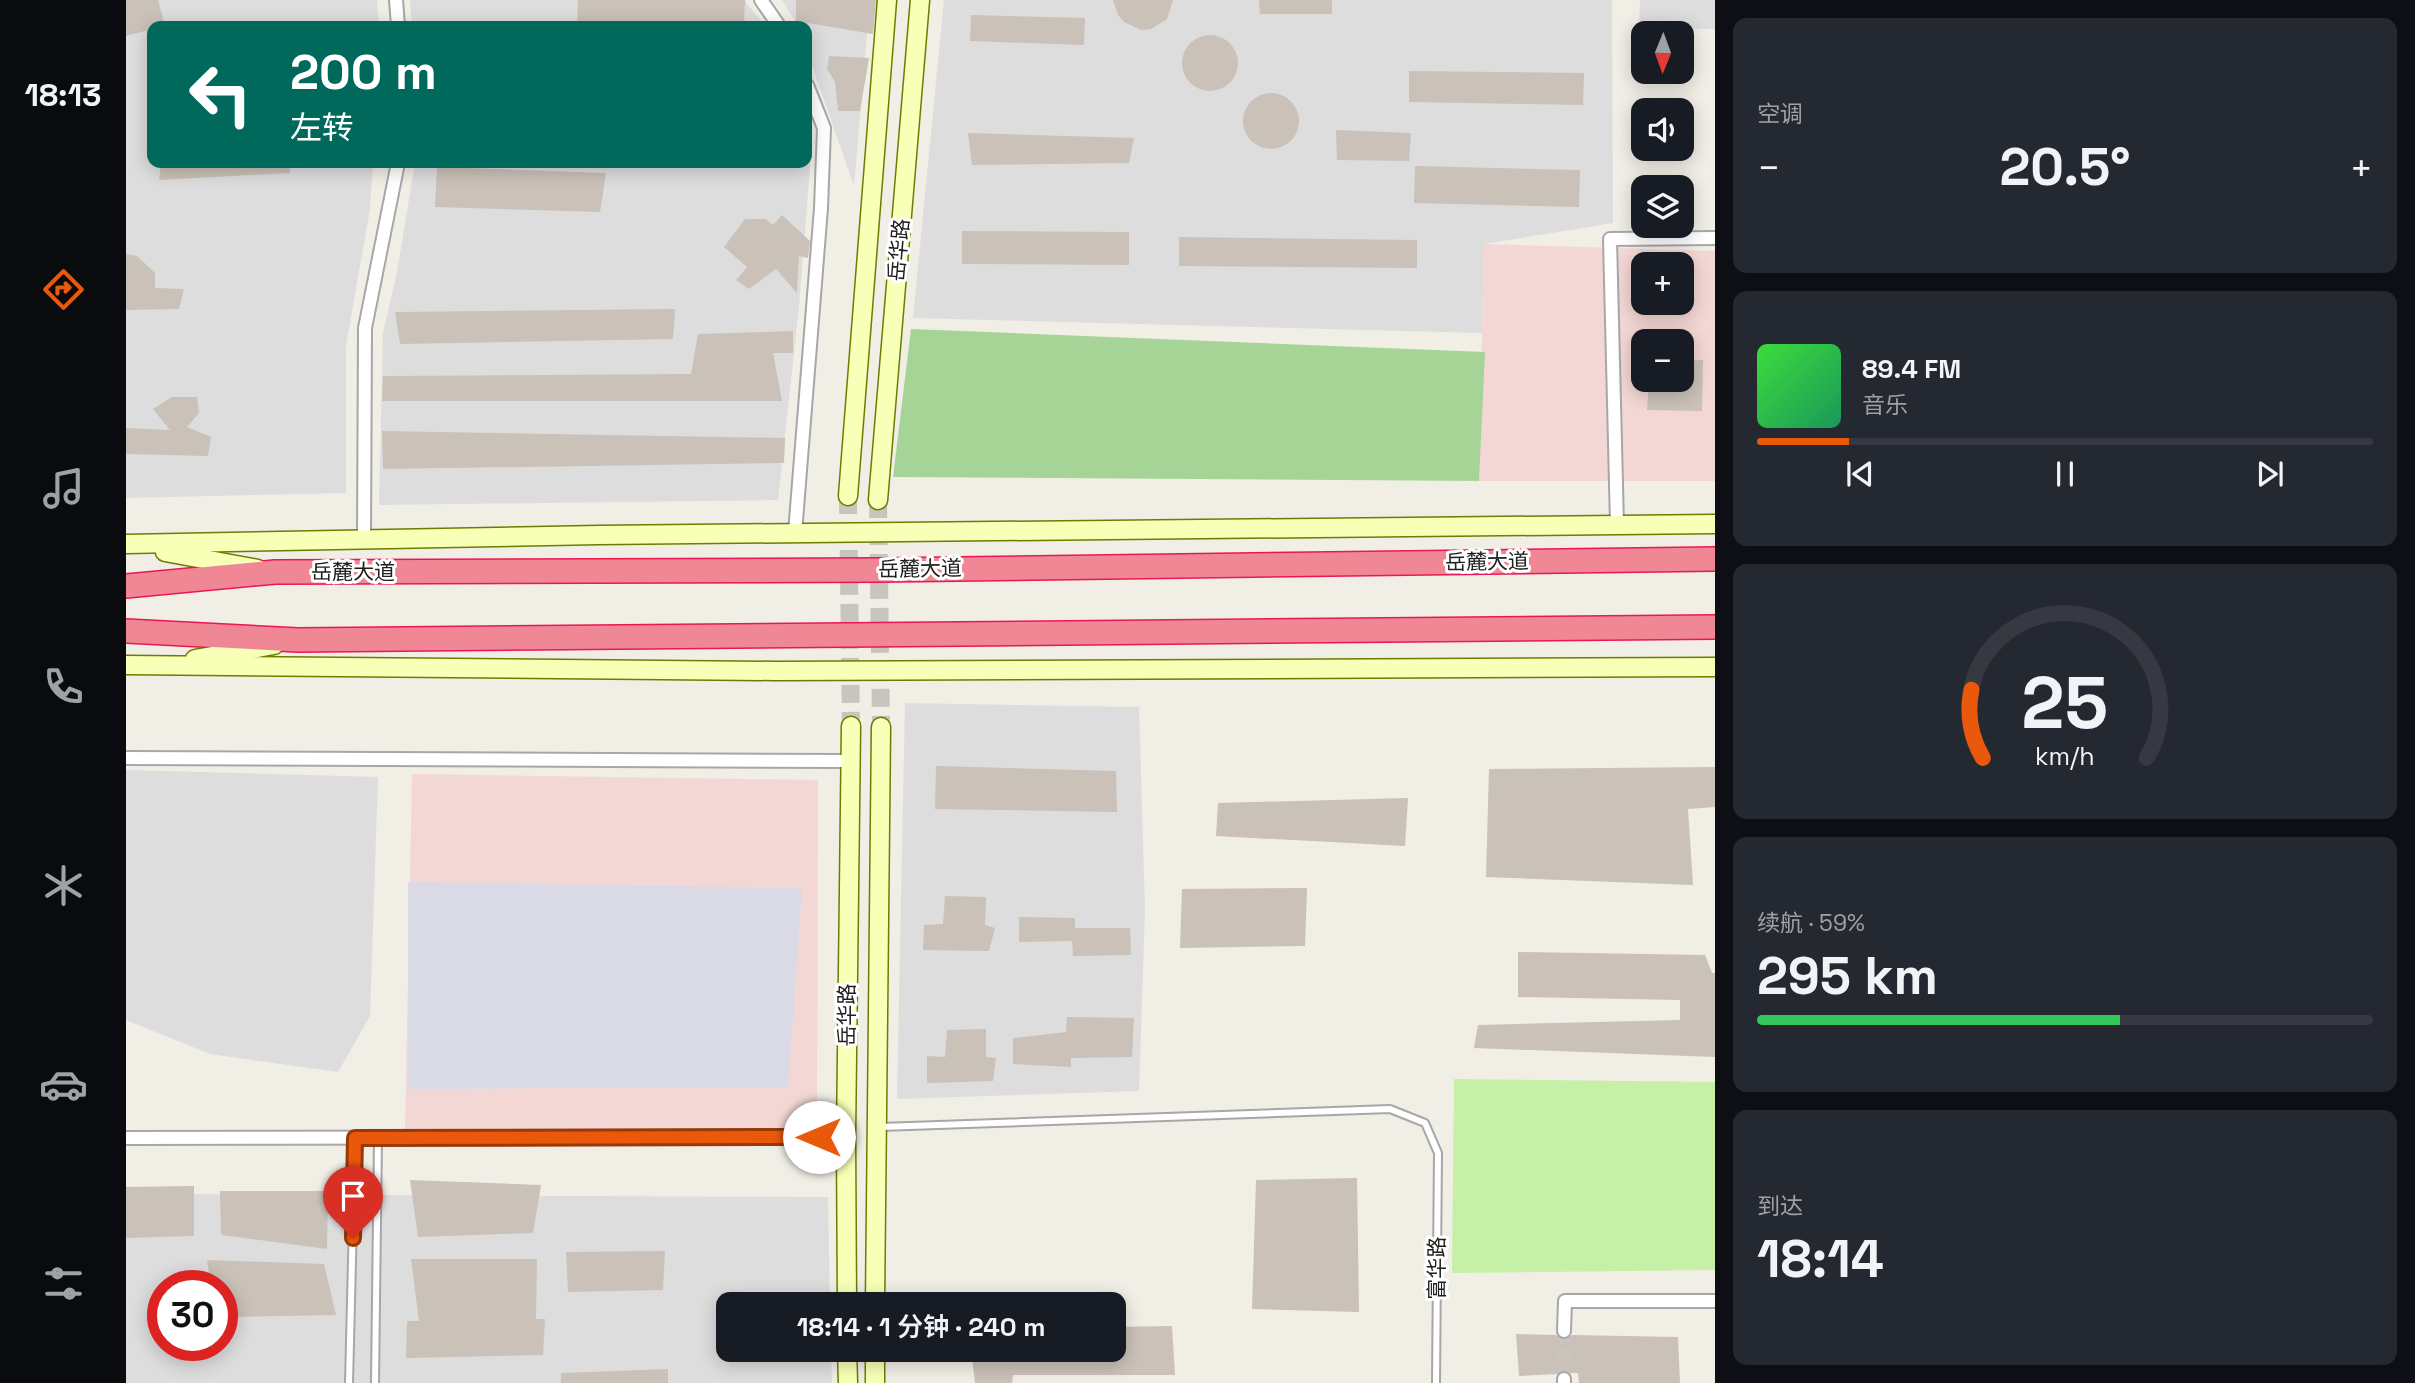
<!DOCTYPE html>
<html lang="zh">
<meta charset="utf-8">
<style>
body{margin:0;font-family:"Space Grotesk","Noto Sans SC",sans-serif;background:#242831;color:#f1f3f6;height:100vh;display:flex;flex-direction:column;font-size:26px;white-space:nowrap}
*{box-sizing:border-box;margin:0}
p{font-size:23px;color:#9ea1a6}
.icon{flex:none;width:38px;height:38px;fill:none;stroke:currentColor;stroke-width:2;stroke-linecap:round;stroke-linejoin:round}
.map{position:relative;flex:1;overflow:hidden}
.panel{display:flex;flex-direction:column;gap:18px;padding:18px;background:#0d0f14;width:700px}
.panel>*{flex:none}
.banner{position:absolute;left:21px;top:21px;width:665px;height:147px;border-radius:14px;box-shadow:0 4px 18px #0003;background:#00695c;color:#fff;overflow:hidden}
.needle{width:46px;rotate:181deg}
.tools{position:absolute;left:1505px;top:21px;display:grid;gap:14px}
.tools a{display:grid;place-items:center;width:63px;height:63px;border-radius:14px;background:#171b24;box-shadow:0 4px 18px #0003;font-size:35px}
.speed{position:absolute;left:21px;top:1270px;display:flex;gap:14px;font-size:35px;font-weight:700;text-align:center}
.speed>*{display:grid;place-content:center;width:91px;height:91px;border-radius:50%;background:#171b24;box-shadow:0 4px 18px #0003;line-height:1}
.speed .limit{border:10px solid #d22;background:#fff;color:#111}
.pin{position:absolute;display:grid;place-items:center;width:60px;height:60px;color:#fff;margin:-72px -30px;border-radius:50% 50% 50% 0;rotate:-45deg;box-shadow:0 0 7px #0007}
.pin .icon{rotate:45deg}
.me{position:absolute;width:77px;margin:-38px;rotate:270deg;stroke-linejoin:round;filter:drop-shadow(0 0 5px #0008)}
.turn{display:flex;align-items:center;gap:24px;height:147px;padding:0 28px;font-size:32px}
.turn .icon{width:91px;height:91px;stroke-width:2.5}
.turn b{display:block;font-size:49px;line-height:60px}
.big{font-size:52px;font-weight:600;line-height:1.1}
.panel .card{flex:1;display:flex;flex-direction:column;justify-content:center;gap:10px;min-width:0;padding:0 24px;border-radius:14px;background:#242831}
.panel .dial{align-items:center;gap:0}
.dial svg{height:182px;overflow:visible;fill:none;stroke:#363941;stroke-width:7;stroke-linecap:round;text-anchor:middle}
.dial text{fill:#f1f3f6;stroke:none}
.song{display:flex;align-items:center;gap:21px}
.cover{width:84px;height:84px;border-radius:10px;background:linear-gradient(135deg,hsl(120 70% 55%),hsl(150 70% 35%))}
.played{height:7px;border-radius:4px;background:linear-gradient(90deg,#ea580c 15%,#363941 15%)}
.keys{display:flex;justify-content:space-around;direction:ltr}
.heat{display:flex;justify-content:space-between;align-items:center;font-size:38px;direction:ltr}
.charge{height:10px;border-radius:5px;background:linear-gradient(90deg,#34c759 59%,#363941 0)}
.trip{position:absolute;left:590px;top:1292px;width:410px;height:70px;border-radius:14px;background:#171b24;box-shadow:0 4px 18px #0003;font-weight:600;line-height:70px;text-align:center}
main{display:flex;flex:1;min-height:0}
.tabs{display:flex;flex-direction:column;width:126px;justify-content:space-around;align-items:center;background:#090b0e;color:#9ea1a6}
.tabs .icon{width:49px;height:49px}
.tabs .selected{color:#ea580c}
.tabs b{font-size:32px;color:#f1f3f6}
.map>svg:first-child{display:block}
.residential{fill:#dedddd;fill-rule:evenodd}
.commercial{fill:#f3d7d4;fill-rule:evenodd}
.grass{fill:#c7f0a7}
.forest{fill:#a6d497}
.plaza{fill:#dadae7}
.building{fill:#cac1b8}
.lines{fill:none;stroke-linecap:round;stroke-linejoin:round}
.street-tunnel{stroke:#c7c5be;stroke-width:12;stroke-dasharray:12 6;stroke-linecap:butt}
.secondary-tunnel{stroke:#c7c5be;stroke-width:18;stroke-dasharray:18 9;stroke-linecap:butt}
.lane-casing{stroke:#a7a7a7;stroke-width:10}
.street-casing{stroke:#a7a7a7;stroke-width:16}
.secondary-casing{stroke:#6a7e00;stroke-width:21}
.highway-casing{stroke:#eb1755;stroke-width:26}
.lane{stroke:#fff;stroke-width:6}
.street{stroke:#fff;stroke-width:12}
.secondary{stroke:#f8ffb6;stroke-width:18}
.highway{stroke:#ef8795;stroke-width:23}
.route-casing{stroke:#983908;stroke-width:18}
.route{stroke:#ea580c;stroke-width:12}
.labels{text-anchor:middle;stroke-width:6;stroke-linejoin:round;paint-order:stroke}
.street-label{font-size:21px;fill:#202020;stroke:#fff}
</style>
<main>
<nav class="tabs">
<b>18:13</b>
<svg class="icon selected" aria-label="directions" viewBox="0 0 24 24"><path d="M12 3l9 9-9 9-9-9zM9 14v-3h6M13 9l2 2-2 2"/></svg>
<svg class="icon" aria-label="music" viewBox="0 0 24 24"><path d="M9 18V5l10-2v13"/><circle cx="6" cy="18" r="3"/><circle cx="16" cy="16" r="3"/></svg>
<svg class="icon" aria-label="phone" viewBox="0 0 24 24"><path d="M5 4h4l2 5-3 2q2 4 5 5l2-3 5 2v4C11 20 4 13 5 4z"/></svg>
<svg class="icon" aria-label="climate" viewBox="0 0 24 24"><path d="M12 3v18M4 7l16 10M4 17L20 7"/></svg>
<svg class="icon" aria-label="car" viewBox="0 0 24 24"><path d="M5 17H2v-5l4-1 3-4h7l3 4 3 1v5h-3M9 17h6M6 11h13"/><circle cx="7" cy="17" r="2"/><circle cx="17" cy="17" r="2"/></svg>
<svg class="icon" aria-label="filters" viewBox="0 0 24 24"><path d="M4 7h16M4 17h16"/><circle cx="9" cy="7" r="2"/><circle cx="15" cy="17" r="2"/></svg>
</nav>
<div class="map">
<svg width="1589" height="1383" viewBox="0 0 1589 1383">
<rect width="100%" height="100%" fill="#f1eee6"/>
<g class="residential">
<polygon points="0,0 251,0 253,26 26,26 26,163 247,163 244,209 220,346 220,493 0,498"/>
<polygon points="284,0 618,0 639,26 286,26"/>
<polygon points="656,0 744,0 728,186 681,51 681,26 672,26"/>
<polygon points="818,0 1486,0 1487,223 1358,244 1356,333 787,318"/>
<polygon points="1514,0 1589,0 1589,29 1513,28"/>
<polygon points="681,129 686,143 673,306 652,500 253,505 257,333 271,272 289,163 681,163"/>
<polygon points="779,703 1013,707 1019,910 1013,1091 771,1099"/>
<polygon points="0,770 252,777 244,1016 212,1072 84,1054 0,1020"/>
<path d="M0,1194L702,1197L704,1304H602V1349H705L706,1383H0ZM37,1286H96V1346H37Z"/>
</g>
<g class="commercial">
<path d="M1358,244L1589,251V481H1353ZM1517,264H1556V303H1517ZM1517,341H1556V380H1517Z"/>
<polygon points="286,774 692,780 691,1128 279,1133"/>
</g>
<polygon class="grass" points="1328,1079 1589,1082 1589,1270 1326,1273"/>
<polygon class="forest" points="785,329 1359,352 1353,481 767,477"/>
<polygon class="plaza" points="282,882 676,888 662,1087 282,1089"/>
<g class="building">
<polygon points="0,0 32,0 39,26 26,26 26,29 0,36"/>
<polygon points="452,0 619,0 618,24 451,26"/>
<polygon points="670,0 750,0 747,34 670,21"/>
<polygon points="987,0 1047,0 1041,19 1025,29 1015,30 998,22 992,15"/>
<polygon points="1133,0 1206,0 1206,14 1134,14"/>
<polygon points="845,15 959,18 958,45 844,41"/>
<circle cx="1084" cy="63" r="28"/>
<polygon points="703,56 743,58 734,111 712,111 709,82 701,69"/>
<polygon points="1283,71 1458,73 1457,105 1283,102"/>
<circle cx="1145" cy="121" r="28"/>
<polygon points="1210,130 1285,133 1283,161 1211,160"/>
<polygon points="842,133 1008,138 1003,163 846,165"/>
<polygon points="35,163 164,163 164,173 33,180"/>
<polygon points="1289,166 1454,170 1453,207 1288,203"/>
<polygon points="311,167 480,173 474,212 309,207"/>
<polygon points="656,215 684,241 682,258 673,256 671,293 650,269 623,289 610,280 621,267 598,247 619,219 640,219 647,225"/>
<polygon points="836,231 1003,232 1003,265 836,264"/>
<polygon points="1053,237 1291,240 1291,268 1053,266"/>
<polygon points="0,254 11,256 29,273 29,288 58,289 53,309 0,310"/>
<polygon points="549,309 547,339 274,344 269,312"/>
<polygon points="667,331 667,353 647,353 656,401 256,401 257,376 565,374 572,334"/>
<polygon points="1577,360 1576,411 1521,410 1523,380 1556,380 1556,361"/>
<polygon points="46,397 71,397 73,413 61,427 85,437 82,456 0,454 0,428 44,430 27,409"/>
<polygon points="256,431 659,438 658,463 257,469"/>
<polygon points="810,766 990,771 991,812 809,809"/>
<polygon points="1589,767 1589,807 1562,809 1567,885 1360,877 1363,769"/>
<polygon points="1282,798 1279,846 1090,836 1092,803"/>
<polygon points="1181,888 1179,946 1054,948 1056,889"/>
<polygon points="819,896 860,897 859,925 869,928 863,951 797,950 798,925 817,924"/>
<polygon points="893,917 949,918 949,928 1004,928 1005,955 947,956 946,941 893,942"/>
<polygon points="1392,952 1579,955 1586,973 1589,973 1589,1057 1348,1048 1352,1025 1554,1020 1554,1000 1392,997"/>
<polygon points="941,1017 1008,1018 1006,1057 945,1058 945,1067 887,1064 887,1038 940,1032"/>
<polygon points="860,1029 860,1057 870,1058 867,1081 801,1083 801,1056 819,1057 821,1030"/>
<polygon points="1231,1178 1233,1312 1126,1309 1130,1180"/>
<polygon points="284,1180 415,1185 407,1233 292,1237"/>
<polygon points="68,1186 68,1236 0,1238 0,1187"/>
<polygon points="94,1191 202,1191 201,1249 95,1235"/>
<polygon points="539,1251 537,1290 442,1292 440,1252"/>
<polygon points="285,1259 411,1259 410,1319 419,1319 417,1355 280,1358 281,1321 293,1321"/>
<polygon points="81,1260 198,1264 210,1315 96,1317 96,1286 85,1286"/>
<polygon points="1046,1326 1049,1375 887,1375 886,1383 849,1383 845,1349 987,1349 987,1327"/>
<polygon points="1390,1334 1430,1335 1438,1340 1446,1335 1552,1337 1554,1383 1453,1383 1452,1373 1444,1373 1439,1370 1431,1374 1393,1376"/>
<polygon points="542,1369 542,1383 435,1383 435,1373"/>
</g>
<g class="lines">
<polyline class="street-tunnel" points="1438,1379 1438,1331"/>
<g class="secondary-tunnel">
<polyline points="722,496 725,726"/>
<polyline points="752,500 755,727"/>
</g>
<defs>
<g id="lane">
<polyline points="754,1127 1264,1109 1299,1123 1312,1153 1310,1383"/>
<polyline points="223,1383 229,1138"/>
<polyline points="249,1383 252,1138"/>
</g>
<g id="street">
<polyline points="270,0 272,26"/>
<polyline points="635,0 653,26"/>
<polyline points="1491,525 1484,239 1589,238"/>
<polyline points="669,533 695,208 698,128 681,85"/>
<polyline points="238,540 239,328 272,163"/>
<polyline points="0,758 723,761"/>
<polyline points="0,1138 720,1137"/>
<polyline points="1438,1331 1439,1301 1589,1301"/>
<polyline points="1438,1383 1438,1379"/>
</g>
<g id="secondary">
<polyline points="722,496 761,0"/>
<polyline points="752,500 794,0"/>
<polyline points="0,544 473,535 1589,524"/>
<polyline points="39,552 132,569"/>
<polyline points="69,659 148,645"/>
<polyline points="0,665 651,671 1589,667"/>
<polyline points="721,1304 720,1137 725,726"/>
<polyline points="749,1304 755,727"/>
<polyline points="721,1349 722,1383"/>
<polyline points="749,1383 749,1349"/>
</g>
<g id="highway">
<polyline points="0,586 149,572 754,570 1589,559"/>
<polyline points="0,631 172,640 1589,627"/>
</g>
</defs>
<use href="#lane" class="lane-casing"/>
<use href="#street" class="street-casing"/>
<use href="#secondary" class="secondary-casing"/>
<use href="#highway" class="highway-casing"/>
<use href="#lane" class="lane"/>
<use href="#street" class="street"/>
<use href="#secondary" class="secondary"/>
<use href="#highway" class="highway"/>
</g>
<g class="lines">
<defs>
<polyline id="route" points="227,1238 229,1138 693,1137"/>
</defs>
<use href="#route" class="route-casing"/>
<use href="#route" class="route"/>
</g>
<g class="labels">
<g class="street-label">
<text transform="translate(773 250) rotate(-85)" y="7">岳华路</text>
<text transform="translate(1361 562) rotate(-1)" y="7">岳麓大道</text>
<text transform="translate(794 569) rotate(-1)" y="7">岳麓大道</text>
<text x="227" y="579">岳麓大道</text>
<text transform="translate(721 1015) rotate(-90)" y="7">岳华路</text>
<text transform="translate(1311 1268) rotate(-90)" y="7">富华路</text>
</g>
</g>
</svg>
<div class="tools">
<a><svg class="needle" viewBox="-14 -14 28 28"><path d="M0-13l5 13h-10z" fill="#e53935"/><path d="M0 13l5-13h-10z" fill="#9ea1a6"/></svg></a>
<a><svg class="icon" aria-label="sound" viewBox="0 0 24 24"><path d="M4 9h4l5-4v14l-5-4H4zM17 9q2 3 0 6"/></svg></a>
<a><svg class="icon" aria-label="layers" viewBox="0 0 24 24"><path d="M12 4l9 5-9 5-9-5zM3 14l9 5 9-5"/></svg></a>
<a>+</a>
<a>−</a>
</div>
<div class="speed"><div class="limit">30</div></div>
<div class="pin" style="left:227px;top:1238px;background:#d93025"><svg class="icon" aria-label="arrive" viewBox="0 0 24 24"><path d="M6 21V4h12l-3 4 3 4H6"/></svg></div>
<svg class="me" style="left:693px;top:1137px" viewBox="-20 -20 40 40"><circle r="19" fill="#fff"/><path d="M0-13L10 11 0 6-10 11z" fill="#ea580c"/></svg>
<div class="trip">18:14 · 1 分钟 · 240 m</div>
<div class="banner">
<div class="turn"><svg class="icon" aria-label="left" viewBox="0 0 24 24"><path d="M17 20v-9H6M10 6l-5 5 5 5"/></svg><div><b>200 m</b>左转</div></div>
</div>
</div>
<section class="panel">
<div class="card"><p>空调</p>
<div class="heat"><a>−</a><b class="big">20.5°</b><a>+</a></div>
</div>
<div class="card">
<div class="song"><i class="cover"></i><div><b>89.4 FM</b><p>音乐</p></div></div>
<div class="played"></div>
<div class="keys"><svg class="icon" aria-label="previous" viewBox="0 0 24 24"><path d="M18 5L8 12l10 7zM5 5v14"/></svg><svg class="icon" aria-label="pause" viewBox="0 0 24 24"><path d="M8 5v14M16 5v14"/></svg><svg class="icon" aria-label="next" viewBox="0 0 24 24"><path d="M6 5l10 7-10 7zM19 5v14"/></svg></div>
</div>
<div class="card dial"><svg viewBox="0 0 100 80">
<path d="M14 69A42 42 0 1 1 86 69"/>
<path d="M14 69A42 42 0 0 1 9 39" stroke="#ea580c"/>
<text x="50" y="56" font-size="32" font-weight="700">25</text>
<text x="50" y="72" font-size="11">km/h</text>
</svg></div>
<div class="card"><p>续航 · 59%</p><b class="big">295 km</b><div class="charge"></div></div>
<div class="card"><p>到达</p><b class="big">18:14</b></div>
</section>
</main>
